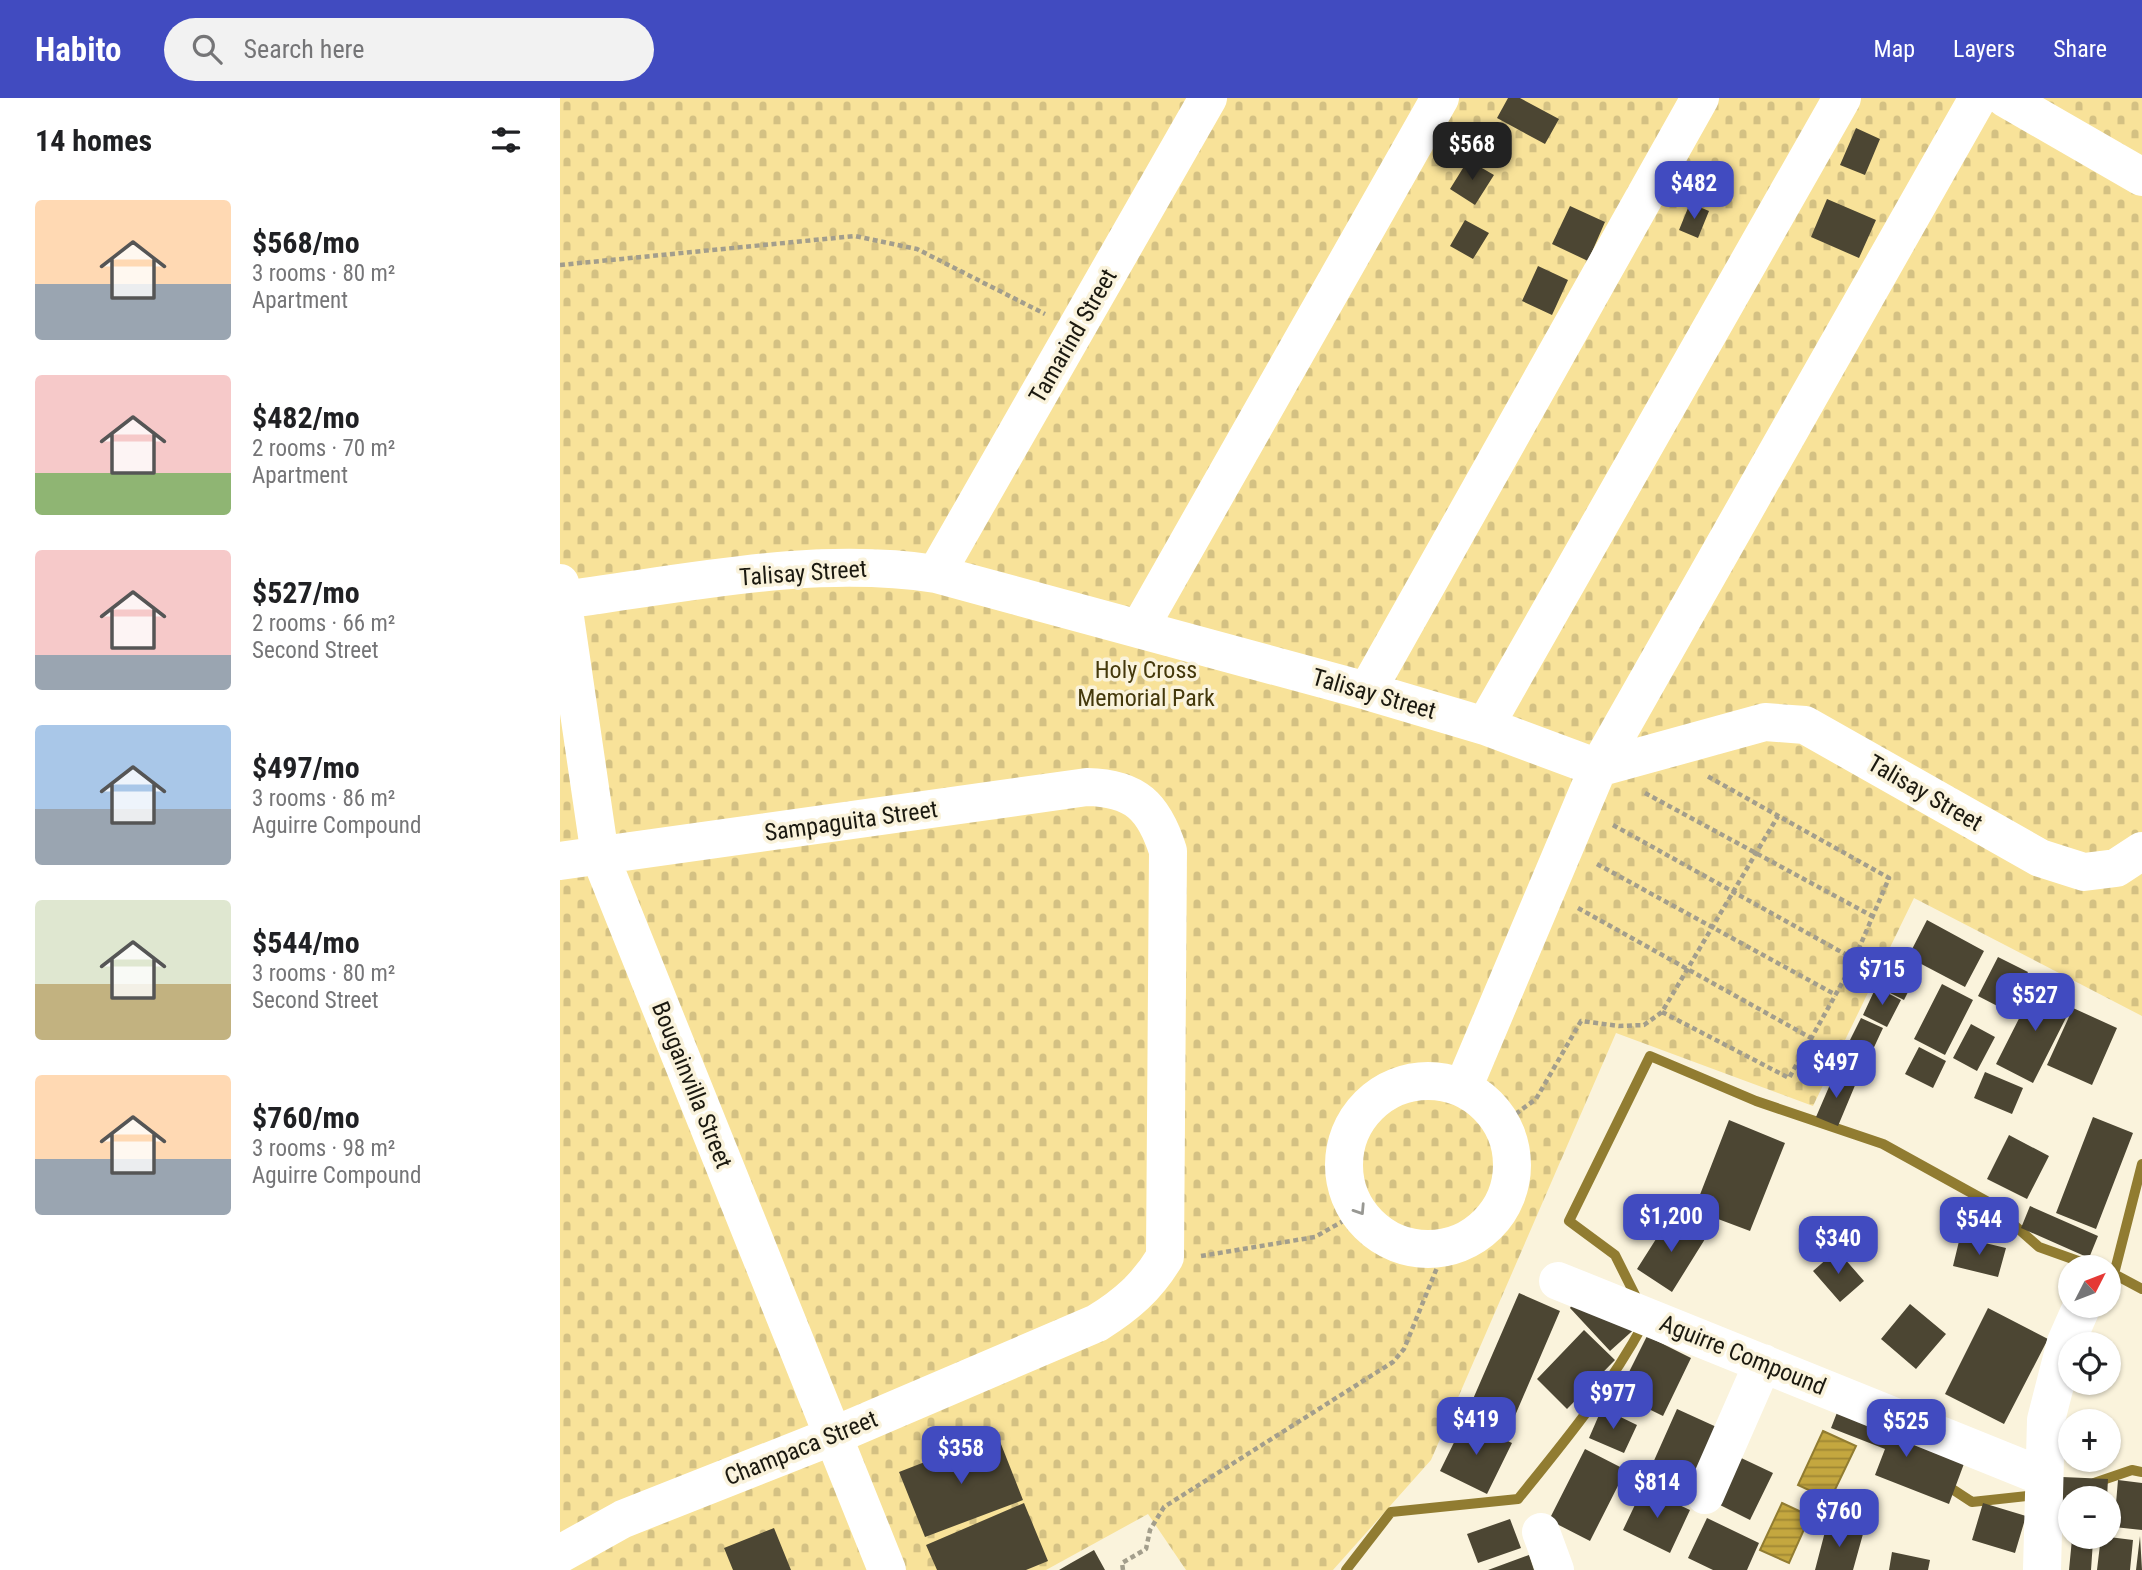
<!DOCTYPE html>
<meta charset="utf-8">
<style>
:root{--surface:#fff;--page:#f2f2f2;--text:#202124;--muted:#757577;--accent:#414bc0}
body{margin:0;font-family:"Roboto Condensed",sans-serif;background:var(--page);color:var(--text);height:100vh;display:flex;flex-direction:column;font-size:26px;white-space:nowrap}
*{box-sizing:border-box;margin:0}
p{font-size:23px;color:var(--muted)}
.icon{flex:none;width:38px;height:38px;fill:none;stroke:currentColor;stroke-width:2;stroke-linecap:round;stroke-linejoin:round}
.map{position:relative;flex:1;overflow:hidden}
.side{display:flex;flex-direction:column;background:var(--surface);width:560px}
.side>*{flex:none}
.needle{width:46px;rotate:48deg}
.tools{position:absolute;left:1498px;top:1157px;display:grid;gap:14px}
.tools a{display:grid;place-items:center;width:63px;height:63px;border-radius:50%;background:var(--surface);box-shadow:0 2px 5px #0004;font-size:35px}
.price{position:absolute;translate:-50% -60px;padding:0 16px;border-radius:14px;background:var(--accent);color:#fff;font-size:23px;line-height:46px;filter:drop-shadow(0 2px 4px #0008)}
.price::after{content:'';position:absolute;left:50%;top:42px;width:21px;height:16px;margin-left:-10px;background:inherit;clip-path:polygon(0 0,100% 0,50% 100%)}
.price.on{background:#222;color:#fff}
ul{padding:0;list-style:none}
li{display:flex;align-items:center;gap:21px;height:175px;padding:0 35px}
li span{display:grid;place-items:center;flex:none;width:196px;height:140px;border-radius:7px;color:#555}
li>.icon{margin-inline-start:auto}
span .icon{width:84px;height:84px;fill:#fffc;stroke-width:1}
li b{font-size:30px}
h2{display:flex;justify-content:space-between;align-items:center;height:84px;padding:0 35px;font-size:30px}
header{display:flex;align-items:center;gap:42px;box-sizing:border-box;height:98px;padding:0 35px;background:var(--accent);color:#fff}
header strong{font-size:33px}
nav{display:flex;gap:38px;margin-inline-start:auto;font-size:24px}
.search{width:490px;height:63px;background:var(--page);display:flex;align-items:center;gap:18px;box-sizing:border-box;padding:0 24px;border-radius:38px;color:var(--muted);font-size:26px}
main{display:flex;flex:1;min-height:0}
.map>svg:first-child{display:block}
</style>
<header>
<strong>Habito</strong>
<div class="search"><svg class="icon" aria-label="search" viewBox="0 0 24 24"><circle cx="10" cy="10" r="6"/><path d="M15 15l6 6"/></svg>Search here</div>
<nav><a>Map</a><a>Layers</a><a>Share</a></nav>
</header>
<main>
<section class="side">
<h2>14 homes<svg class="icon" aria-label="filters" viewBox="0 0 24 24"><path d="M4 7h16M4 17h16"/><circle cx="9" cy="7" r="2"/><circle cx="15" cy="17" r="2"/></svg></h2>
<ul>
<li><span style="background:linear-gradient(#ffd9b3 60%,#9aa5b1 0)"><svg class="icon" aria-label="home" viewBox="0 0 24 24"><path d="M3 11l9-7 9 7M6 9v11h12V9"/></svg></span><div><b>$568/mo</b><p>3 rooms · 80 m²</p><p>Apartment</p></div></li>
<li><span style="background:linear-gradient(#f6c9c9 70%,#8fb573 0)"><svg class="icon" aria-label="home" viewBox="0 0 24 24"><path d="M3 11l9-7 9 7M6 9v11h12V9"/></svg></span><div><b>$482/mo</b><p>2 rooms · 70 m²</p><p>Apartment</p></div></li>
<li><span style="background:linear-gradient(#f6c9c9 75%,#9aa5b1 0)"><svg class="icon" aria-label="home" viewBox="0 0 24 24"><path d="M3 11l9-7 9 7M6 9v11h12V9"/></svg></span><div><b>$527/mo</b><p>2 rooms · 66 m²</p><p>Second Street</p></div></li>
<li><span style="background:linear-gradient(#a9c7e8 60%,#9aa5b1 0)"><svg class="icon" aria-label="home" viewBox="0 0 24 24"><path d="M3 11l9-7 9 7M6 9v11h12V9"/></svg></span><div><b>$497/mo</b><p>3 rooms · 86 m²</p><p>Aguirre Compound</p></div></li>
<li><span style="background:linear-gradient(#dfe7d0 60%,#c2b280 0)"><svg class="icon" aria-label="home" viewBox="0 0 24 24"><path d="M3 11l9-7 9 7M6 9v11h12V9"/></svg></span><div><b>$544/mo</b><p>3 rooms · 80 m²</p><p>Second Street</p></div></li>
<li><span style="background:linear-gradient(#ffd9b3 60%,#9aa5b1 0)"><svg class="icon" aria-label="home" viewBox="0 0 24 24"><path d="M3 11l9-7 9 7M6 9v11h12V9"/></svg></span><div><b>$760/mo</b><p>3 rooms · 98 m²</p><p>Aguirre Compound</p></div></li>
</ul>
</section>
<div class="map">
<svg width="1582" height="1472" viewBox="0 0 1582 1472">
<defs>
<pattern id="cemetery-stones" width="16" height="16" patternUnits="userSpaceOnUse" patternTransform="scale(1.75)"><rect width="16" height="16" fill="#f8e299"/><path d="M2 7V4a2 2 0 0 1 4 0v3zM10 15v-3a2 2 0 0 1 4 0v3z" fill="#d4c183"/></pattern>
<pattern id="water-rules" width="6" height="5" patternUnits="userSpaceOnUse" patternTransform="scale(1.75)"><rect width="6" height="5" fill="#c4a73f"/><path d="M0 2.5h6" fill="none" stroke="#9e8733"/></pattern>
</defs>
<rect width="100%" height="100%" fill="#faf3dc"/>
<!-- cemetery -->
<path fill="url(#cemetery-stones)" d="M0,0H1582V918L1354,800L1253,1008L1056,935L871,1362L773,1472H626L588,1416L486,1472H0Z"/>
<!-- water -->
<path fill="url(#water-rules)" stroke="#917c31" stroke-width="2" d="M1263,1333L1296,1348L1270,1402L1238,1387Z
M1222,1405L1250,1418L1229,1465L1200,1452Z"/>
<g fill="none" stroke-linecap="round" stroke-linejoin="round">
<!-- stream -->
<path stroke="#917c31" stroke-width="10" d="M1549,1174L1554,1176L1582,1066
M1554,1176L1582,1191
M1079,1205L1055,1157L1009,1123L1090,958L1196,1003L1323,1046L1428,1104L1479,1149L1535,1169
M1383,1385L1412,1404L1477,1397
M1534,1385L1572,1372L1582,1374
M786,1472L831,1414L958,1401C1004,1344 1049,1290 1084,1225"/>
</g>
<!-- building -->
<path fill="#4c4633" d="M948,0H960L999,21L985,46L937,20Z
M1296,30L1320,41L1305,77L1280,67Z
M908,62L934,77L915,107L890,91Z
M1267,101L1316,122L1299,160L1251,139Z
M1130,105L1149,113L1138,140L1119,132Z
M1010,108L1045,124L1028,163L992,146Z
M905,122L929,135L913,161L890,148Z
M978,168L1008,182L992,217L962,203Z
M1367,822L1424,853L1405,889L1348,859Z
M1438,859L1468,874L1447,913L1418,898Z
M1328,867L1355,880L1344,902L1318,889Z
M1477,885L1514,904L1473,985L1436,966Z
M1382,886L1413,902L1385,957L1354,941Z
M1316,889L1341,902L1327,929L1303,917Z
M1513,910L1557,930L1532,987L1487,967Z
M1301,920L1323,930L1302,975L1279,964Z
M1411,926L1435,939L1417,973L1393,960Z
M1359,949L1386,963L1373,990L1345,976Z
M1425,974L1463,990L1452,1016L1414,1000Z
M1275,975L1296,985L1278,1028L1256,1019Z
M1533,1019L1573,1035L1536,1131L1496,1115Z
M1169,1022L1225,1045L1190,1133L1134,1112Z
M1449,1037L1489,1058L1467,1101L1427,1081Z
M1470,1108L1538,1138L1529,1160L1461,1130Z
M1110,1119L1145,1141L1112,1194L1077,1171Z
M1400,1139L1446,1150L1438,1179L1393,1168Z
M1277,1152L1304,1183L1280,1204L1253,1173Z
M959,1195L1000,1213L954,1320L913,1301Z
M1017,1198L1079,1227L1050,1253L1010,1210Z
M1350,1206L1386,1236L1356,1271L1321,1241Z
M1428,1210L1488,1241L1444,1326L1385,1296Z
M1024,1232L1055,1262L1007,1311L977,1281Z
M1087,1238L1131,1260L1103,1318L1058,1296Z
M1042,1310L1077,1327L1064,1355L1029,1340Z
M1117,1311L1161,1331L1128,1405L1084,1385Z
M1278,1312L1405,1363L1389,1406L1315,1377L1325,1351L1271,1330Z
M905,1322L952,1345L927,1396L880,1373Z
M437,1336L463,1402L365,1439L339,1374Z
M1025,1351L1066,1372L1030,1443L989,1422Z
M1177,1358L1213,1375L1190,1422L1154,1404Z
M1502,1379L1548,1381L1547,1400H1510V1434L1499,1433Z
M1558,1382L1582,1385V1432L1554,1429Z
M1083,1390L1130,1412L1110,1455L1063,1432Z
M464,1405L488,1463L466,1472H377L366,1447Z
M1423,1405L1466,1418L1455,1455L1412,1442Z
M1147,1420L1199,1445L1187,1472H1153L1128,1460Z
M950,1421L961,1450L918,1465L907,1436Z
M1267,1426L1303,1436L1293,1472H1255Z
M214,1430L231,1472H173L164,1450Z
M1541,1438L1573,1442L1570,1472H1537Z
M1580,1438L1582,1472H1576Z
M1512,1441L1533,1443L1531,1472H1509Z
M534,1452L545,1472H499L511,1465Z
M1332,1454L1370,1462L1368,1472H1329Z
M969,1457L974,1472H928Z"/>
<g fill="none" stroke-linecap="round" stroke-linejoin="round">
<!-- path -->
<path stroke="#a39e8c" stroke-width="4.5" stroke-dasharray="5 3.5" stroke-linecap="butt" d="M0,167L295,138L357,151L485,216
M1085,695L1312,818
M1053,727L1294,861
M1037,766L1276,897
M1018,810L1251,940
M1102,914L1229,980L1291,869L1329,780L1147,678
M942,1026L976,1001L1021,923L1059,928L1084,927L1102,914L1218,718
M641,1158L755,1139L799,1114
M563,1472L562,1465L586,1451L590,1432L604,1409L833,1264L844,1251L885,1150"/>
<!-- minor -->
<path stroke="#fff" stroke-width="38" d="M1445,0L1582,79
M376,476L648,0
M0,485L40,758L327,1472
M2,502C125,486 253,457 376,476L807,593L925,628L1038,670L1205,624L1245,627L1480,760L1524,774L1556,770L1582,753
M579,531L880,0
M807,593L1140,0
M925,628L1282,0
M0,763L527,689C576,690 594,709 608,753L605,1159C587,1189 566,1207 537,1225L273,1338L63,1421L0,1456
M784 1067a84 84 0 1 1 168 0a84 84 0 1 1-168 0Z
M903,990L1038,670L1418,0
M998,1183L1484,1379
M1145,1397L1203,1265
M981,1434L995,1472
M1482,1472L1486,1322L1506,1244L1522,1208"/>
</g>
<!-- one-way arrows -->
<defs><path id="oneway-chevron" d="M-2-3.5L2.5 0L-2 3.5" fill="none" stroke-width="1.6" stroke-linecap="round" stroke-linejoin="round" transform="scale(1.75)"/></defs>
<use stroke="#989893" href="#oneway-chevron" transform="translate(800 1112) rotate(57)"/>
<g text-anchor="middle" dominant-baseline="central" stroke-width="7" stroke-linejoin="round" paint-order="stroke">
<!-- street labels -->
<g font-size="24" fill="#1b1910" stroke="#faf3dc">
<text transform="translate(513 238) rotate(-60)">Tamarind Street</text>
<text transform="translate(243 475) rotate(-4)">Talisay Street</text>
<text transform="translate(814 596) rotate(16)">Talisay Street</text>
<text transform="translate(1365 695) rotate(30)">Talisay Street</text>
<text transform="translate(291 723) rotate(-8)">Sampaguita Street</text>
<text transform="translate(132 987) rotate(68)">Bougainvilla Street</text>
<text transform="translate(1183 1257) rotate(22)">Aguirre Compound</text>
<text transform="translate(241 1350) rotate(-22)">Champaca Street</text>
</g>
<!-- park labels -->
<g font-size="24" fill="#44380b" stroke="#faf3dc">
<text x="586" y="572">Holy Cross<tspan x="586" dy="28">Memorial Park</tspan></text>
</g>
</g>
</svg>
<div class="tools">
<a><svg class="needle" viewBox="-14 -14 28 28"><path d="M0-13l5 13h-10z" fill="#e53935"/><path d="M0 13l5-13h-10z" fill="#757577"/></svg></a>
<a><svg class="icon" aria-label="locate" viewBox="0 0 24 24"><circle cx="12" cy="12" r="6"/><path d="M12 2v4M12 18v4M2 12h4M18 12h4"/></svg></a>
<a>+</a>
<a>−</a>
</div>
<b class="price on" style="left:912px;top:84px">$568</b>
<b class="price" style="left:1134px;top:123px">$482</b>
<b class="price" style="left:1322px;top:909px">$715</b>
<b class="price" style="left:1475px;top:935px">$527</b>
<b class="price" style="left:1276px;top:1002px">$497</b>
<b class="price" style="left:1111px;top:1156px">$1,200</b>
<b class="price" style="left:1419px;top:1159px">$544</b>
<b class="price" style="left:1278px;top:1178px">$340</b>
<b class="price" style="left:1053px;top:1333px">$977</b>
<b class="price" style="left:916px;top:1359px">$419</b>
<b class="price" style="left:1346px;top:1361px">$525</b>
<b class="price" style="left:401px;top:1388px">$358</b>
<b class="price" style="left:1097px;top:1422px">$814</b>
<b class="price" style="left:1279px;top:1451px">$760</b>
</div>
</main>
